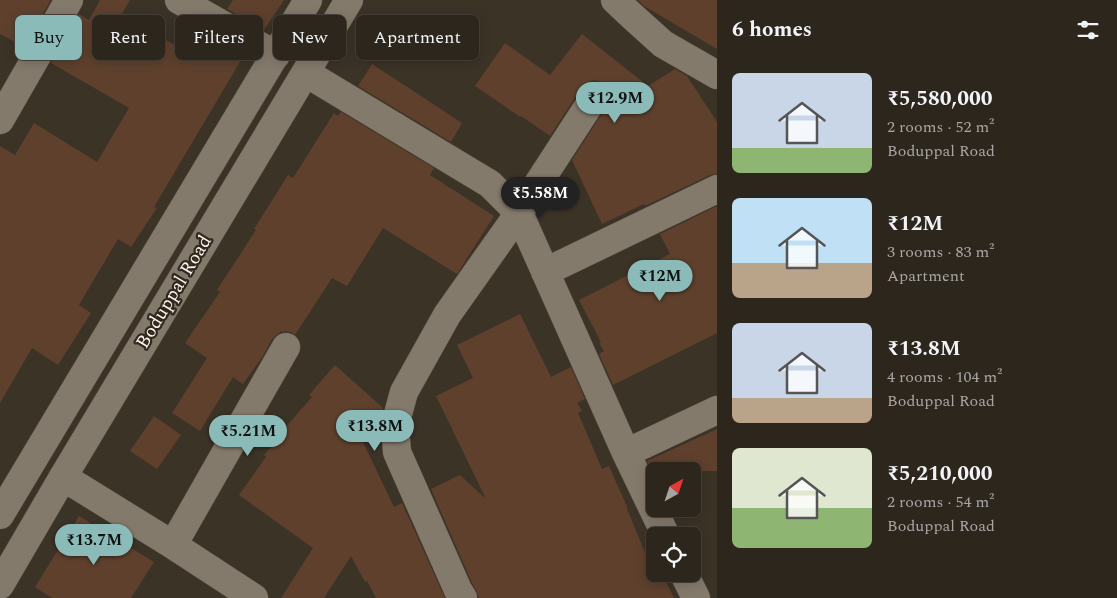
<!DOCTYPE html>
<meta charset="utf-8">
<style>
:root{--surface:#2d261d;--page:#39322a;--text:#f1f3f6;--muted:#a7a5a4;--line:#48433b;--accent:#8bbbb9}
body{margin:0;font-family:Spectral,serif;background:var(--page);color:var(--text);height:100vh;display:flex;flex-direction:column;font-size:19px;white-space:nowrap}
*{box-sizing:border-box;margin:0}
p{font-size:16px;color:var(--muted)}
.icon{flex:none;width:28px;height:28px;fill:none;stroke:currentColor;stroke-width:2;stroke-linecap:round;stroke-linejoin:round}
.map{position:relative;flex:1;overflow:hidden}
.details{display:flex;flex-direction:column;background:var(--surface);width:400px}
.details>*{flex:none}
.banner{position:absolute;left:15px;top:15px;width:475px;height:45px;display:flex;gap:10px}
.needle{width:32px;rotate:40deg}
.tools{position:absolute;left:646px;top:462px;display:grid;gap:10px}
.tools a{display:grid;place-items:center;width:55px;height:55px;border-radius:8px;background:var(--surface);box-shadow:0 2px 12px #0003,0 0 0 1px var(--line);font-size:25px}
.price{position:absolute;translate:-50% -42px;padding:0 11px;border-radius:18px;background:var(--accent);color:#111;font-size:16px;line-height:32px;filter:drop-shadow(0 1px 2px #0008)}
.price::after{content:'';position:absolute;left:50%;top:30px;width:15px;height:11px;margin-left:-8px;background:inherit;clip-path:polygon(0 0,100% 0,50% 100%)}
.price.active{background:#222;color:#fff}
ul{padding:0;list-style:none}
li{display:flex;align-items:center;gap:15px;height:125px;padding:0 15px}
li span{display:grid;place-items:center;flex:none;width:140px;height:100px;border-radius:8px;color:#555}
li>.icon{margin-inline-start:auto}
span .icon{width:60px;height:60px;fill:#fffc;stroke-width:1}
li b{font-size:21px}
h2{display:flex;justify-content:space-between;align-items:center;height:60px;padding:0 15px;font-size:21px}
.tag{padding:0 18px;border-radius:8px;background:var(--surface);box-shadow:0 2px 12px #0003,0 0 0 1px var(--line);font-size:18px;line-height:45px}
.tag.active{background:var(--accent);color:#111}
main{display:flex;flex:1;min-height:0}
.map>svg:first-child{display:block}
</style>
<main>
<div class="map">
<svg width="717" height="598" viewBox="0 0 717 598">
<rect width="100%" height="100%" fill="#3c3327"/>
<!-- building -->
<path fill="#5e402d" d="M0,0H51L24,47L0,34Z
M100,0H130L122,14L198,59L211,36L244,55L154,207L157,208L131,247L118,239L79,305L91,313L58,365L32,348L0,403V146L15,155L34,123L97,162L129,108L51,63L79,14L89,20Z
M233,0H284L264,30L227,9Z
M638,0H717V49L644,6Z
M582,34L648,86L675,69L687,76L717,122V174L710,175L645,206L644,204L602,224L572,160L608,104L611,97L609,89L604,83L595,80L588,82L582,87L550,136L521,116L520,117L475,86L505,43L550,75Z
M372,64L462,123L451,142L358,86Z
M341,112L434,168L430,175L494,216L457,274L383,228L347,286L332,278L295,335L293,333L286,331L283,332L281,331L272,339L263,356L243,384L233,377L200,431L172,413L207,358L185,343L220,292L217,290L256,230L254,229L288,175L293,178L334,113L338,116Z
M717,206V333L613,385L599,354L604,351L599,343L601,342L579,300L670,254L660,234Z
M520,314L551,377L571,367L585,399L577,403L582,411L578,413L602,469L609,466L628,509H627L652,569L655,567V574H662L674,598H479L476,590L472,583L431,489L460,475L486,499L436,396L473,378L457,345Z
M335,365L383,408L382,415L361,438L394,507L402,503L445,598H376L367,581L365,582L351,556L324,598H281L313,548L239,495L266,457L264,455L287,429L285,428L312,397L309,395Z
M154,416L181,435L157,469L130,451Z
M717,429V471H652L647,461Z
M79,516L154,562L131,598H52L35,587Z"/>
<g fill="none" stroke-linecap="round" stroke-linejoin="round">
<defs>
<path id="minor" d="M179,0L276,55
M615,0L632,16L663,44L717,75
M306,73L490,184L519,213L626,453L666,536
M0,120L69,0
M545,272L717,189
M626,453L717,410
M63,477L173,545L254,598
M173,545L286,347
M684,574L696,598
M463,598L458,590L397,452L395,425L404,392L447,315L519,213L595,96"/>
<path id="tertiary" d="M0,515L308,0
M0,585L63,477L349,0"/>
</defs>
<!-- minor casing -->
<use href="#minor" stroke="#574f45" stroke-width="29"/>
<!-- tertiary casing -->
<use href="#tertiary" stroke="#574f45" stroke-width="29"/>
<!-- minor -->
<use href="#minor" stroke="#847a6c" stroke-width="28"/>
<!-- tertiary -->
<use href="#tertiary" stroke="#847a6c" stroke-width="28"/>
</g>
<g text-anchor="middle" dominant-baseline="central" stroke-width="4.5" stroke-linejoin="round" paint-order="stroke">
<!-- street labels -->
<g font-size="19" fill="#faf4ed" stroke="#32291e">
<text transform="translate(174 292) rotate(-59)">Boduppal Road</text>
</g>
</g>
</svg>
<div class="tools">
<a><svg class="needle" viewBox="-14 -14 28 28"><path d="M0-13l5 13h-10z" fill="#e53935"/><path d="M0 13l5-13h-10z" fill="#a7a5a4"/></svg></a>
<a><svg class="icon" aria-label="locate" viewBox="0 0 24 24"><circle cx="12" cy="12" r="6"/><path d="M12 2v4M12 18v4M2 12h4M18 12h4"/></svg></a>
</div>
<b class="price" style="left:615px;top:124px">₹12.9M</b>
<b class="price active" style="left:540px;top:219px">₹5.58M</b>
<b class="price" style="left:660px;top:302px">₹12M</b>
<b class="price" style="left:375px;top:452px">₹13.8M</b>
<b class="price" style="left:248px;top:457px">₹5.21M</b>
<b class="price" style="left:94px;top:566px">₹13.7M</b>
<div class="banner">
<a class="tag active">Buy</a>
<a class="tag">Rent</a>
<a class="tag">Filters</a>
<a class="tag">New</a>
<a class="tag">Apartment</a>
</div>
</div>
<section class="details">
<h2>6 homes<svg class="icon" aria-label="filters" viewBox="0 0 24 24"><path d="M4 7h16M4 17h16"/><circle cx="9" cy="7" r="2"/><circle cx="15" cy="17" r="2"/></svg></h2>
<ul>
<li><span style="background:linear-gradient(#c9d6e8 75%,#8fb573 0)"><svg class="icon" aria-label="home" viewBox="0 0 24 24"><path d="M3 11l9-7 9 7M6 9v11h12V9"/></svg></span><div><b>₹5,580,000</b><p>2 rooms · 52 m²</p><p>Boduppal Road</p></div></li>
<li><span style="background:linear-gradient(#bfe0f5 65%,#b9a48a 0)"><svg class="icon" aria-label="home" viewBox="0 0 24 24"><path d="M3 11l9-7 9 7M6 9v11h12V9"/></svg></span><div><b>₹12M</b><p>3 rooms · 83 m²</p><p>Apartment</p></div></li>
<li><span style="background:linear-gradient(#c9d6e8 75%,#b9a48a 0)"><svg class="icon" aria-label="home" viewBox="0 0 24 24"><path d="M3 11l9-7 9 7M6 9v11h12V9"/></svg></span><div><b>₹13.8M</b><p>4 rooms · 104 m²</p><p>Boduppal Road</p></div></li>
<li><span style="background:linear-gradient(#dfe7d0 60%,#8fb573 0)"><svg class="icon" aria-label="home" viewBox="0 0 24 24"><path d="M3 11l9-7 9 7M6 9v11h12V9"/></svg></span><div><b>₹5,210,000</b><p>2 rooms · 54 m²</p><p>Boduppal Road</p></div></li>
</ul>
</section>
</main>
